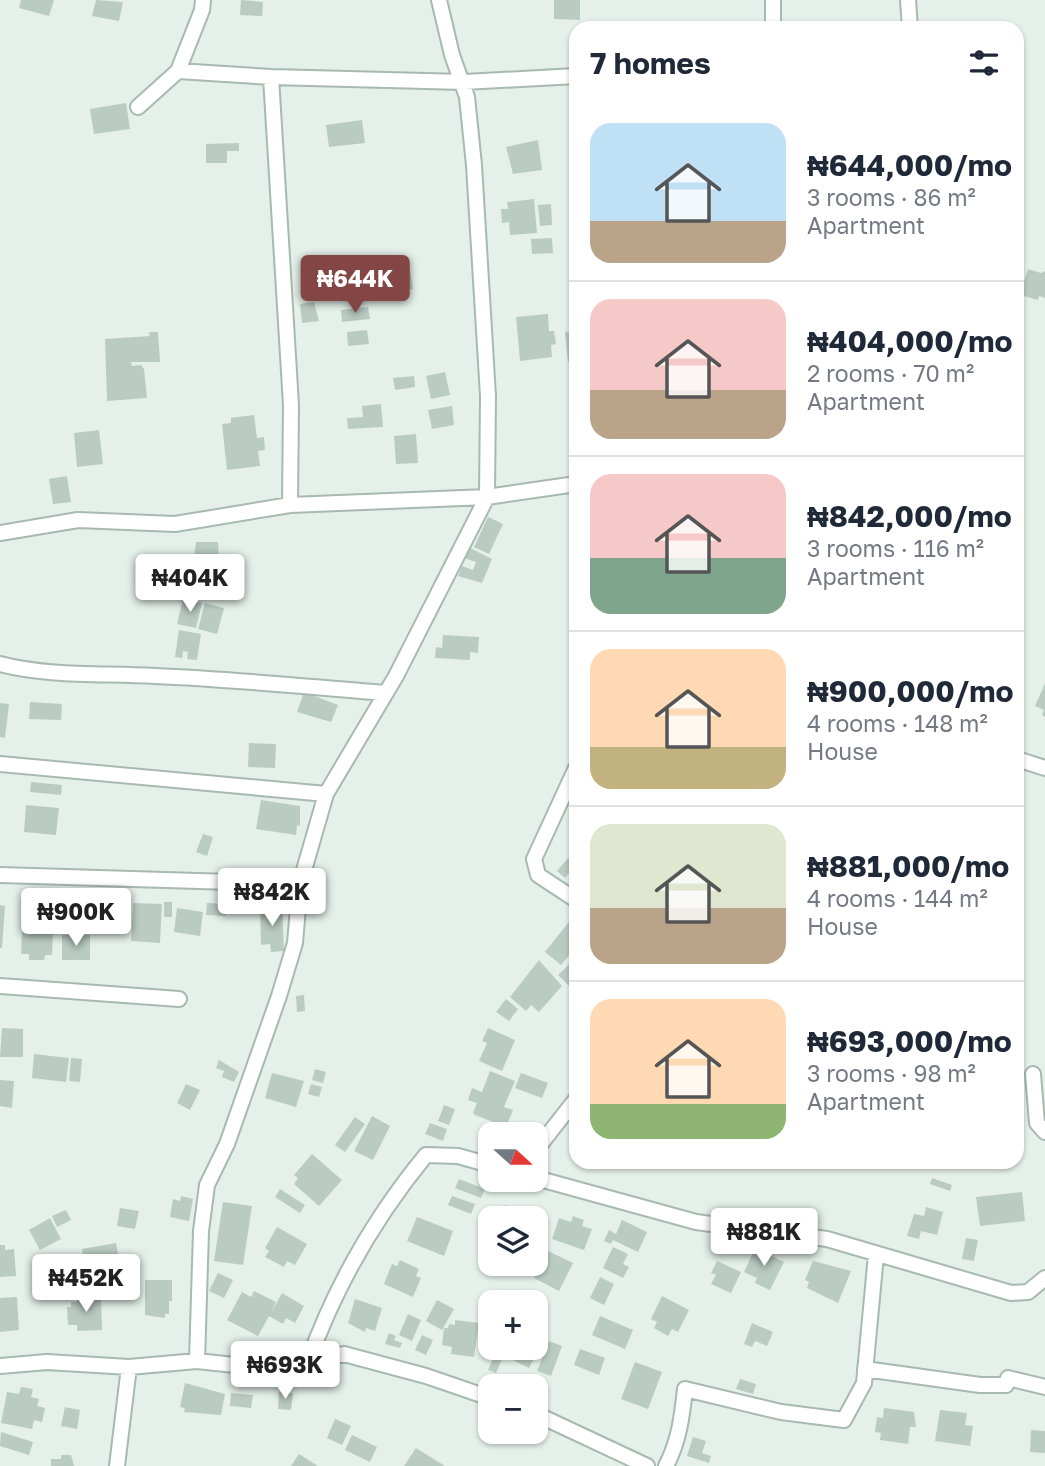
<!DOCTYPE html>
<meta charset="utf-8">
<style>
:root{--surface:#fff;--page:#f2f2f3;--text:#1f2937;--muted:#747a83;--line:#e0e1e3;--accent:#844644}
body{margin:0;font-family:"Golos Text",sans-serif;background:var(--page);color:var(--text);height:100vh;display:flex;flex-direction:column;font-size:26px;white-space:nowrap}
*{box-sizing:border-box;margin:0}
p{font-size:23px;color:var(--muted)}
.icon{flex:none;width:38px;height:38px;fill:none;stroke:currentColor;stroke-width:2;stroke-linecap:round;stroke-linejoin:round}
.map{position:relative;flex:1;overflow:hidden}
.details{position:absolute;left:569px;top:21px;width:455px;height:1148px;display:flex;flex-direction:column;background:var(--surface);border-radius:21px;box-shadow:0 2px 5px #0004}
.details>*{flex:none}
.needle{width:46px;rotate:111deg}
.buttons{position:absolute;left:478px;top:1122px;display:grid;gap:14px}
.buttons a{display:grid;place-items:center;width:70px;height:70px;border-radius:14px;background:var(--surface);box-shadow:0 2px 5px #0004;font-size:35px}
.price{position:absolute;translate:-50% -60px;padding:0 16px;border-radius:7px;background:#fff;color:#222;font-size:23px;line-height:46px;filter:drop-shadow(0 2px 4px #0008)}
.price::after{content:'';position:absolute;left:50%;top:42px;width:21px;height:16px;margin-left:-10px;background:inherit;clip-path:polygon(0 0,100% 0,50% 100%)}
.price.selected{background:var(--accent);color:#fff}
ul{padding:0;list-style:none}
li{display:flex;align-items:center;gap:21px;height:175px;padding:0 21px}
li+li{border-top:2px solid var(--line)}
li span{display:grid;place-items:center;flex:none;width:196px;height:140px;border-radius:21px;color:#555}
li>.icon{margin-inline-start:auto}
span .icon{width:84px;height:84px;fill:#fffc;stroke-width:1}
li b{font-size:30px}
h2{display:flex;justify-content:space-between;align-items:center;height:84px;padding:0 21px;font-size:30px}
.map>svg:first-child{display:block}
</style>
<div class="map">
<svg width="1045" height="1466" viewBox="0 0 1045 1466">
<rect width="100%" height="100%" fill="#e5f0ea"/>
<!-- building -->
<path fill="#bacbc2" d="M21,0H54L49,16L19,8Z
M96,0L123,2L119,21L92,16Z
M241,0L263,2L262,16L240,15Z
M554,0H580V20L554,19Z
M126,103L130,129L94,134L90,109Z
M362,120L365,143L329,147L326,125Z
M538,140L542,170L513,174L506,147Z
M239,143V151H227V163H206V144Z
M534,199L537,233L510,235L509,222L502,223L501,209H508L507,202Z
M551,204L552,225L540,226L538,205Z
M552,238L553,253L532,254L531,239Z
M409,264L413,289L398,292L397,285L388,287L385,269Z
M361,266L364,300L340,301L339,296L324,297V289L342,287L331,286L330,272Z
M1028,269L1041,273L1045,271V298L1039,296L1038,300L1020,295Z
M314,302L319,321L302,323L300,304Z
M368,307L370,319L342,322L341,310Z
M548,314L549,331H554L556,344L551,345L552,357L520,361L516,317Z
M367,330L369,344L348,346L347,332Z
M576,331V361L568,362L565,332Z
M149,332H158L160,362H131L132,366L141,365L144,369L147,398L107,401L105,339L150,336Z
M445,372L450,395L431,399L426,376Z
M414,376L415,387L395,390L393,378Z
M381,404L383,427L348,429L347,418L363,417L362,406Z
M452,406L454,425L432,429L428,410Z
M254,415L257,438L264,437L265,450L258,451L260,466L227,470L222,424L231,423V418Z
M99,430L103,464L77,467L74,433Z
M416,434L418,463L396,464L394,436Z
M67,476L71,502L53,504L49,479Z
M488,517L503,524L489,554L474,547Z
M196,542H218L219,564H210L211,570H196V566H193Z
M468,547L492,559L482,583L458,576L462,566L473,570L476,562L464,558Z
M183,599L202,603L196,628L177,624Z
M205,603L224,608L217,634L198,629Z
M179,630L201,634L197,660L187,659L188,652L183,651L182,658L175,657Z
M443,635L479,637L478,653L470,652V660L435,658L436,647L442,648Z
M1045,683V717L1042,715L1044,710L1035,706Z
M304,692L338,705L331,722L297,712Z
M30,702L62,704L61,720L29,719Z
M0,703L9,704L5,738L0,737Z
M249,743L276,744L275,768L248,767Z
M31,782L62,785L61,795L30,792Z
M261,800L300,806V826L297,825L296,835L256,829Z
M26,805L59,808L56,835L24,832Z
M203,834L213,837L207,856L196,852Z
M568,858L576,865L565,878L557,871Z
M67,894L83,895V907L67,906Z
M86,898L112,899L111,923L100,922V928L91,927V922H85Z
M164,902H172V917H164Z
M133,903L162,904L160,943L131,941Z
M207,903L226,904V916L206,915Z
M0,905L5,906L2,948H0Z
M282,905L284,951L271,952L270,944L261,945L260,907Z
M177,908L203,912L200,936L174,932Z
M572,918L576,921V947L561,965L545,952Z
M22,932L53,933L52,955H45L44,960H29V954H21Z
M62,935H90V960H62Z
M576,958V993L558,975Z
M539,960L562,986L539,1012L531,1005L526,1011L510,997Z
M304,995L305,1011L297,1012L296,996Z
M506,999L518,1009L509,1021L496,1012Z
M2,1028L23,1029V1057H0Z
M488,1028L515,1040L502,1071L479,1061L487,1043L482,1041Z
M34,1054L69,1058L66,1082L32,1078Z
M71,1058L82,1059L80,1082L69,1081Z
M219,1060L239,1072L234,1082L222,1077L224,1071L216,1068Z
M315,1069L326,1072L323,1083L312,1080Z
M490,1071L515,1081L504,1107L513,1110L506,1127L475,1115L473,1113L477,1103L468,1100L472,1088L482,1092Z
M272,1073L304,1081L296,1107L265,1098Z
M521,1073L548,1083L542,1098L515,1088Z
M0,1080L14,1081L12,1108L0,1106Z
M186,1084L200,1090L190,1110L177,1103Z
M311,1084L322,1087L319,1097L308,1094Z
M444,1105L455,1109L449,1125L438,1121Z
M372,1116L390,1126L373,1160L354,1151Z
M355,1117L365,1124L345,1152L335,1145Z
M430,1123L447,1129L443,1141L425,1134Z
M312,1154L342,1180L319,1206L294,1184L298,1178L294,1175Z
M932,1178L952,1185L950,1191L930,1184Z
M459,1179L485,1189L481,1198L455,1188Z
M280,1189L305,1205L300,1213L275,1197Z
M1022,1192L1025,1221L980,1226L976,1197Z
M181,1196L193,1199L189,1221L170,1217L173,1199L180,1201Z
M452,1196L475,1204L471,1214L448,1205Z
M223,1202L252,1206L243,1265L214,1261Z
M505,1205L537,1218H500Z
M926,1207L943,1212L937,1235L921,1231L919,1239L907,1236L914,1214L924,1216Z
M120,1208L139,1211L135,1229L117,1226Z
M66,1210L71,1220L57,1227L52,1216Z
M573,1216L584,1220L582,1226L592,1229L584,1250L552,1239L559,1218L571,1222Z
M417,1217L453,1231L444,1256L407,1241Z
M50,1218L61,1239L40,1250L29,1230Z
M622,1220L647,1232L638,1252L613,1240L611,1244L604,1241L609,1230L616,1234Z
M277,1227L307,1244L295,1265L287,1261L284,1267L265,1257L269,1251L265,1248Z
M966,1238L978,1240L974,1261L962,1259Z
M116,1243L121,1271L116,1272L117,1276L107,1277L106,1273L86,1277L82,1249Z
M0,1245H5V1250L14,1249L16,1276L0,1277Z
M613,1247L628,1254L623,1264L629,1267L623,1278L603,1268Z
M755,1248L784,1262L770,1290L755,1283L757,1278L744,1272Z
M548,1251L573,1263L559,1291L534,1278Z
M400,1260L419,1269L416,1276L421,1278L413,1297L384,1284L392,1264L397,1266Z
M717,1261L741,1272L731,1293L711,1284L716,1275L711,1273Z
M813,1261L851,1271L838,1303L807,1288L809,1282L805,1280Z
M218,1273L233,1280L224,1298L209,1291Z
M600,1277L614,1284L604,1305L590,1298Z
M145,1280H172V1301H169V1314H165V1318L145,1315Z
M254,1291L276,1302L271,1313L282,1293L304,1306L295,1323L286,1318L283,1324L269,1316L258,1336L227,1320L242,1292L251,1297Z
M101,1296L102,1330L77,1331V1325H68L67,1307H71V1302H77V1297Z
M662,1296L689,1310L678,1332L672,1329L668,1336L654,1328L657,1322L651,1319Z
M17,1297L19,1330L0,1332V1298Z
M355,1299L382,1308L375,1331L366,1328L365,1332L348,1323Z
M437,1300L454,1309L442,1330L426,1321Z
M408,1314L421,1320L412,1341L399,1335Z
M600,1316L633,1330L625,1349L592,1335Z
M455,1320L479,1323L474,1357L451,1354L452,1347L442,1345L444,1328H448L449,1324L455,1325Z
M752,1323L773,1332L767,1346L755,1341L752,1347L744,1344Z
M389,1333L396,1336L394,1340L402,1343L400,1348L385,1344Z
M422,1335L433,1340L426,1355L415,1350Z
M536,1335L544,1339L529,1368L507,1357L509,1352L500,1348H536Z
M549,1341L562,1346L551,1376L537,1371Z
M580,1349L605,1358L599,1375L574,1365Z
M495,1354L503,1357L496,1373L488,1370Z
M635,1362L662,1372L648,1409L621,1399Z
M740,1379L756,1384L753,1394L736,1389Z
M185,1383L225,1394L221,1415L184,1412L185,1408L180,1407Z
M21,1387L33,1389L31,1397L39,1399L37,1406L45,1408L42,1422L34,1420L32,1429L1,1423L7,1392L19,1394Z
M279,1392L293,1393L291,1410L278,1409Z
M231,1393L253,1395L251,1408L230,1406Z
M65,1407L80,1410L77,1429L61,1426Z
M884,1408L914,1412L916,1427H910L908,1444L880,1440L881,1433L875,1432L877,1417L883,1418Z
M940,1410L967,1413L965,1425L973,1426L970,1446L935,1441Z
M335,1419L351,1426L342,1445L327,1438Z
M1031,1430L1045,1431V1453L1030,1452Z
M1,1432L33,1442L29,1455L0,1446Z
M352,1435L377,1447L370,1462L345,1450Z
M693,1437L706,1441L702,1453L711,1456L709,1463L687,1456Z
M416,1448L445,1466H404Z
M299,1454L318,1466H291Z
M61,1455H71L74,1466H51V1459H61Z"/>
<g fill="none" stroke-linecap="round" stroke-linejoin="round">
<defs>
<path id="minor" d="M773,0V28
M908,0L910,28
M178,71L271,77L464,82L576,76
M271,77L291,405L290,505
M138,107L178,71L202,10L203,0
M0,533L78,520L175,524L290,505L487,497L576,484
M0,664C50,677 104,673 155,676C232,679 309,687 386,693
M1017,759L1045,768
M0,764L326,794
M576,768L534,859L538,875L576,900
M0,875L300,884
M0,986L179,999
M1033,1074L1037,1123L1045,1132
M536,1150L576,1099
M536,1178L696,1222L827,1239L1011,1293L1028,1292L1045,1278
M197,1361L201,1231L207,1185L227,1144L279,996L295,943L300,884L326,794L396,676L487,497L488,396L474,165L467,97L452,55L439,0
M308,1362C335,1287 375,1217 426,1155L458,1156L490,1165
M0,1366L47,1362L129,1367L197,1361L244,1366L308,1362L344,1354L426,1376L490,1398
M865,1369L980,1385H1006L1008,1378L1045,1387
M536,1414L647,1466
M117,1466L129,1367
M666,1466C679,1441 682,1417 685,1389L781,1412L844,1420L864,1383L876,1255"/>
</defs>
<!-- minor casing -->
<use href="#minor" stroke="#a7b9b1" stroke-width="18"/>
<!-- minor -->
<use href="#minor" stroke="#fff" stroke-width="14"/>
</g>
</svg>
<div class="buttons">
<a><svg class="needle" viewBox="-14 -14 28 28"><path d="M0-13l5 13h-10z" fill="#e53935"/><path d="M0 13l5-13h-10z" fill="#747a83"/></svg></a>
<a><svg class="icon" aria-label="layers" viewBox="0 0 24 24"><path d="M12 4l9 5-9 5-9-5zM3 14l9 5 9-5"/></svg></a>
<a>+</a>
<a>−</a>
</div>
<b class="price selected" style="left:355px;top:315px">₦644K</b>
<b class="price" style="left:190px;top:614px">₦404K</b>
<b class="price" style="left:272px;top:928px">₦842K</b>
<b class="price" style="left:76px;top:948px">₦900K</b>
<b class="price" style="left:764px;top:1268px">₦881K</b>
<b class="price" style="left:86px;top:1314px">₦452K</b>
<b class="price" style="left:285px;top:1401px">₦693K</b>
<section class="details">
<h2>7 homes<svg class="icon" aria-label="filters" viewBox="0 0 24 24"><path d="M4 7h16M4 17h16"/><circle cx="9" cy="7" r="2"/><circle cx="15" cy="17" r="2"/></svg></h2>
<ul>
<li><span style="background:linear-gradient(#bfe0f5 70%,#b9a48a 0)"><svg class="icon" aria-label="home" viewBox="0 0 24 24"><path d="M3 11l9-7 9 7M6 9v11h12V9"/></svg></span><div><b>₦644,000/mo</b><p>3 rooms · 86 m²</p><p>Apartment</p></div></li>
<li><span style="background:linear-gradient(#f6c9c9 65%,#b9a48a 0)"><svg class="icon" aria-label="home" viewBox="0 0 24 24"><path d="M3 11l9-7 9 7M6 9v11h12V9"/></svg></span><div><b>₦404,000/mo</b><p>2 rooms · 70 m²</p><p>Apartment</p></div></li>
<li><span style="background:linear-gradient(#f6c9c9 60%,#7fa58c 0)"><svg class="icon" aria-label="home" viewBox="0 0 24 24"><path d="M3 11l9-7 9 7M6 9v11h12V9"/></svg></span><div><b>₦842,000/mo</b><p>3 rooms · 116 m²</p><p>Apartment</p></div></li>
<li><span style="background:linear-gradient(#ffd9b3 70%,#c2b280 0)"><svg class="icon" aria-label="home" viewBox="0 0 24 24"><path d="M3 11l9-7 9 7M6 9v11h12V9"/></svg></span><div><b>₦900,000/mo</b><p>4 rooms · 148 m²</p><p>House</p></div></li>
<li><span style="background:linear-gradient(#dfe7d0 60%,#b9a48a 0)"><svg class="icon" aria-label="home" viewBox="0 0 24 24"><path d="M3 11l9-7 9 7M6 9v11h12V9"/></svg></span><div><b>₦881,000/mo</b><p>4 rooms · 144 m²</p><p>House</p></div></li>
<li><span style="background:linear-gradient(#ffd9b3 75%,#8fb573 0)"><svg class="icon" aria-label="home" viewBox="0 0 24 24"><path d="M3 11l9-7 9 7M6 9v11h12V9"/></svg></span><div><b>₦693,000/mo</b><p>3 rooms · 98 m²</p><p>Apartment</p></div></li>
</ul>
</section>
</div>
